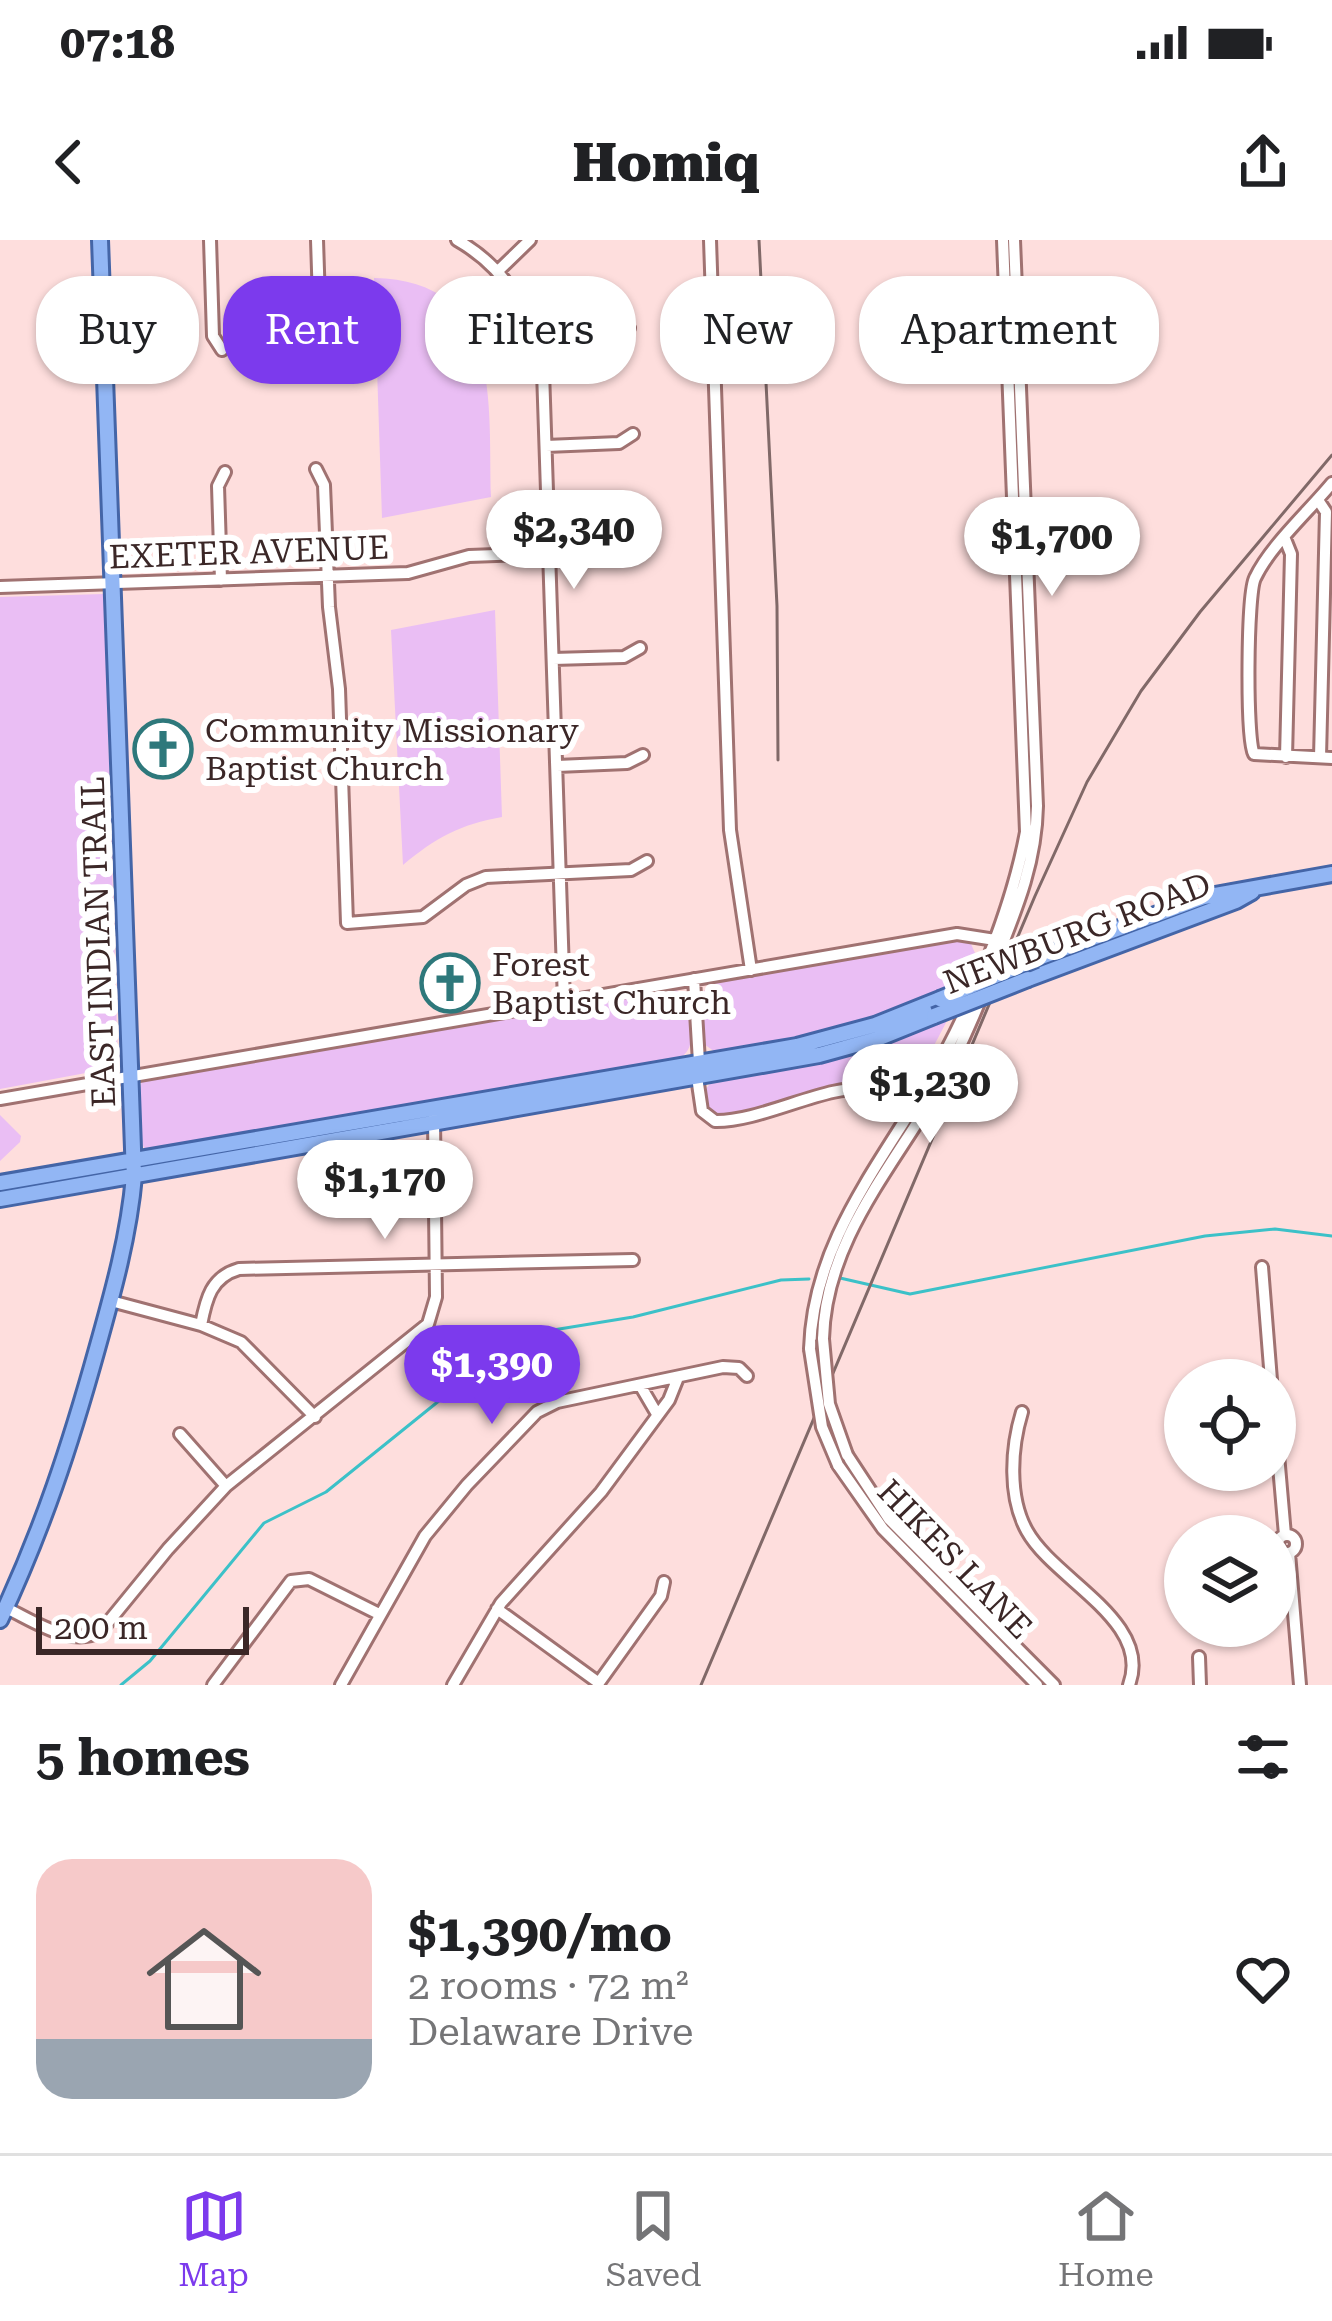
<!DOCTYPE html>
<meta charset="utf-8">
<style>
:root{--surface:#fff;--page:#f2f2f2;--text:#202124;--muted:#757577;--line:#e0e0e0;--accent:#7c3aed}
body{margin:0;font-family:"Roboto Serif",serif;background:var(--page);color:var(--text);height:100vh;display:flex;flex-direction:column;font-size:45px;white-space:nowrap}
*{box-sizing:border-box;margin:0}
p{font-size:39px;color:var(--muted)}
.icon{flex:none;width:66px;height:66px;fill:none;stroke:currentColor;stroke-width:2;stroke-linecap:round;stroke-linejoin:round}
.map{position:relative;height:1445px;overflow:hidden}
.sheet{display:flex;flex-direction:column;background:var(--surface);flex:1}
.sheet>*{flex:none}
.hud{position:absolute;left:36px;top:36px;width:1260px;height:108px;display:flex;gap:24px}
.tools{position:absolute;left:1164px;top:1119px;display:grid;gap:24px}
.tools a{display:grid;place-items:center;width:132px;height:132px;border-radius:50%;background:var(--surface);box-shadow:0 3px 9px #0004;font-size:60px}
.scale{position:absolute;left:36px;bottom:30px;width:213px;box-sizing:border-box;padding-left:12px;border:6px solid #3b2727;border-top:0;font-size:33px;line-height:42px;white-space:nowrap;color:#3b2727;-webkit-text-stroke:9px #fff;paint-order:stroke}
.price{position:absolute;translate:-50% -102px;padding:0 27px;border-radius:42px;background:#fff;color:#222;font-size:39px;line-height:78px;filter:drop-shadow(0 3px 6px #0008)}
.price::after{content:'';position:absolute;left:50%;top:72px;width:36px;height:27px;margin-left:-18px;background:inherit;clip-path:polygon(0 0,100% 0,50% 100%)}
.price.active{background:var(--accent);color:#fff}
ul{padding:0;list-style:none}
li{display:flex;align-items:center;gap:36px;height:300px;padding:0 36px}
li+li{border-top:3px solid var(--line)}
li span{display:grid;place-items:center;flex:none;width:336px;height:240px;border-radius:36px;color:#555}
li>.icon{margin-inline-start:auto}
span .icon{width:144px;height:144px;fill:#fffc;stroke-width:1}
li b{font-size:51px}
h2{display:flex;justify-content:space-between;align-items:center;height:144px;padding:0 36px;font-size:51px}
.pill{padding:0 42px;border-radius:48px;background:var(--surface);box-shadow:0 3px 9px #0004;font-size:42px;line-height:108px}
.pill.active{background:var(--accent);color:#fff}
.status{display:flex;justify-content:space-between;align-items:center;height:84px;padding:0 60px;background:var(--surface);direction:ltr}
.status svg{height:33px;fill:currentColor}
header{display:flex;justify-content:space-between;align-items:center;height:156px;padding:0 36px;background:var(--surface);font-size:54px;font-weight:800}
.dock{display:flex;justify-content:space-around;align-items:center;height:168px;border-top:3px solid var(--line);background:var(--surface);font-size:33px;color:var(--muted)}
.dock a{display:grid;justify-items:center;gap:6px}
.dock .active{color:var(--accent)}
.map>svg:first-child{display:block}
</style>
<div class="status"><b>07:18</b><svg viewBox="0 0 49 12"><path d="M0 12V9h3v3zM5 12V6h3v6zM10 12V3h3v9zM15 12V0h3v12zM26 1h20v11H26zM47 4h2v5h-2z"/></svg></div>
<header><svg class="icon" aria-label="back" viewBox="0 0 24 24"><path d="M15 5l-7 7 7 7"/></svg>Homiq<svg class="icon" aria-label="share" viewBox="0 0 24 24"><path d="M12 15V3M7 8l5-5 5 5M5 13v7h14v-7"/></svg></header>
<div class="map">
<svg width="1332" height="1445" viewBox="0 0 1332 1445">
<rect width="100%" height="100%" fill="#fededd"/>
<!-- green -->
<path fill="#eabef4" d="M374,38C504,40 488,163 491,257L382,278Z
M104,354L118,827L0,849V357Z
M495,370L502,577C461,584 435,598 403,625L391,390Z
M959,700L971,704L975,713L964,743L892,773L824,795L718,814L701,802L699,756L712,743Z
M674,749L688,756C691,784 701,813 670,823L147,913C136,897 135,860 142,841Z
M949,777L909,853L894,854L875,846L726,877C712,875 701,865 705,850L713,840L892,800Z
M0,875L21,896L20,902L0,921Z"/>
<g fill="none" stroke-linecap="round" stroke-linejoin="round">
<!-- stream -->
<path stroke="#3cc1c8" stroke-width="3" d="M840,1038L910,1054L1205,996L1275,989L1332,996
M121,1445L150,1421L264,1283L326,1252L507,1106L547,1091L633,1077L781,1040L809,1039"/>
<defs>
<path id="minor" d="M210,0L213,96L222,110
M457,0C508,29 532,74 543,131L564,762
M710,0L730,590L751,730
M498,31L530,0
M538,102L614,96L626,93L629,88
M312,107L320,92L317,0
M546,206L619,203L633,194
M316,229L324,245L329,367L339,449L347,683L423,677L466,645L486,637L631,630L647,621
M1332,243C1309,271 1270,306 1255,338C1247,354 1246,499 1254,514L1332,518
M1318,260L1326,272L1320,517
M1285,299L1291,314L1286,517
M221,340L218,246L225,232
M0,347L408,333L469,316L621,310L638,300
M553,419L624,417L640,408
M557,526L627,523L643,515
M694,739L699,822
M697,837L702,871L715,881C763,882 831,841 871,850C886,854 901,863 914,870
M0,859L957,694L995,700
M1262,1027L1271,1140
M111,1061L201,1085L241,1102L315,1177
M201,1085C206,1059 211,1037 239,1029L633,1020
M823,1099C825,1006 886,935 932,859C956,819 974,777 991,733C1013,677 1036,627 1037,566L1014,0
M810,1109C813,1001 882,923 933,834C972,767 1012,668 1026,592L1003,0
M640,1145L657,1174
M1022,1172C1011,1208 1008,1257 1027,1291C1054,1340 1153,1381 1129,1445
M1275,1180L1285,1295
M180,1194L226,1246
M847,1215L889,1279L1054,1445
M838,1225L883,1289L1037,1445
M1278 1304a9 9 0 1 1 18 0a9 9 0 1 1-18 0Z
M1289,1313L1300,1445
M6,1368C34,1381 71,1408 101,1391L168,1309L226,1246L428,1084L436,1057L434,878
M497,1369L599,1443
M1199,1417L1200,1445
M598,1444L661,1356L664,1342
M213,1445L291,1341L309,1339L379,1374
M341,1445L425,1296L467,1245L537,1172L557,1162L723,1127L739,1128L747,1136
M453,1445L501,1363L601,1252L669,1160L677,1140"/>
<path id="major" d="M1036,719L1204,657L1332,634
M1028,739L1236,661L1252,652
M0,943L797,806L875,785L940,759
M0,959L819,815L877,799L934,776
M0,1380C43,1288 70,1206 97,1109C113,1052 129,995 134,936L100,0"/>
</defs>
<!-- minor casing -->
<use href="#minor" stroke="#a07271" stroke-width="16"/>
<!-- major casing -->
<use href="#major" stroke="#4465a7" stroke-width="20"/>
<!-- minor -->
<use href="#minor" stroke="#fff" stroke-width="10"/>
<!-- major -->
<use href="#major" stroke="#92b6f4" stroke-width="14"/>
<!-- rail -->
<path stroke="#816968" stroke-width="3" d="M759,0L777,366L778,520
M701,1445L1035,656L1087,542L1141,451L1200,372L1332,215"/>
<defs>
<path id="minor-bridge" d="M823,1099L829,1164L847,1215
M810,1109L822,1187L838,1225"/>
<path id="major-bridge" d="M940,759L1036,719
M934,776L1028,739"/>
</defs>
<!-- minor-bridge casing -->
<use href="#minor-bridge" stroke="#a07271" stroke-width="16" stroke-linecap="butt"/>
<!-- major-bridge casing -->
<use href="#major-bridge" stroke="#4465a7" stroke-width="20" stroke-linecap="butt"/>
<!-- minor-bridge -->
<use href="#minor-bridge" stroke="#fff" stroke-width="10"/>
<!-- major-bridge -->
<use href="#major-bridge" stroke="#92b6f4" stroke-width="14"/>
</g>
<!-- icons -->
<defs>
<symbol id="church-ring" viewBox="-11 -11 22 22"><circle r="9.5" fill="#fff" stroke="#2e787b" stroke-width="1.5"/><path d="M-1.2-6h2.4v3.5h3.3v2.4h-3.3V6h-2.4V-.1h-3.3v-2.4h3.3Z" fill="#2e787b"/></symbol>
</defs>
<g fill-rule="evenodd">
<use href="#church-ring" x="130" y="476" width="66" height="66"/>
<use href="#church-ring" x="417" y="710" width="66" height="66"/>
</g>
<g text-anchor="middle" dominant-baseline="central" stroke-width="12" stroke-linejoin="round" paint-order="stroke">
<!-- street labels -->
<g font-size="33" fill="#3b2727" stroke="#fff">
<text transform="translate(249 312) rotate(-2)">EXETER AVENUE</text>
<text transform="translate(1077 693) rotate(-21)">NEWBURG ROAD</text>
<text transform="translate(98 702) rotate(-92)">EAST INDIAN TRAIL</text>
<text transform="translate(955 1319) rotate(46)">HIKES LANE</text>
</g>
<!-- poi labels -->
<g font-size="33" fill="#3b2727" stroke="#fff" text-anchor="start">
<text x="205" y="490">Community Missionary<tspan x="205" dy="38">Baptist Church</tspan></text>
<text x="492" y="724">Forest<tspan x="492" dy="38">Baptist Church</tspan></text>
</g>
</g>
</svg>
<div class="tools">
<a><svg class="icon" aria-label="locate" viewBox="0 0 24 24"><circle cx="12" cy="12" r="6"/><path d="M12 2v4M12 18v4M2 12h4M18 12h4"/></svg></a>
<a><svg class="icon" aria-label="layers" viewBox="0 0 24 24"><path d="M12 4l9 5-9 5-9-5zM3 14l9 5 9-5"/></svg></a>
</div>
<div class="scale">200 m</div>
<b class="price" style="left:574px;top:352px">$2,340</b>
<b class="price" style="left:1052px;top:359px">$1,700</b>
<b class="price" style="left:930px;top:906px">$1,230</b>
<b class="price" style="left:385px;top:1002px">$1,170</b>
<b class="price active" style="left:492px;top:1187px">$1,390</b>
<div class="hud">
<a class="pill">Buy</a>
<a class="pill active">Rent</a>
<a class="pill">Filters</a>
<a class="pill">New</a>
<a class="pill">Apartment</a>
</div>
</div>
<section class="sheet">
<h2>5 homes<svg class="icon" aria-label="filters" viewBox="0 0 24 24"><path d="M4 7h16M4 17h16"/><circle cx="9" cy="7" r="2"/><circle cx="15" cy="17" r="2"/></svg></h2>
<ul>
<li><span style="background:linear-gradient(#f6c9c9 75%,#9aa5b1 0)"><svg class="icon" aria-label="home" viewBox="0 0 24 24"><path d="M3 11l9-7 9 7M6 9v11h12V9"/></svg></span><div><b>$1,390/mo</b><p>2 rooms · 72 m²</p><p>Delaware Drive</p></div><svg class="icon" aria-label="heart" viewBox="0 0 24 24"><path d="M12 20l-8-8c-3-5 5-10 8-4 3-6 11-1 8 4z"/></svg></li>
</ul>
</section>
<nav class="dock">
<a class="active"><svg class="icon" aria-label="map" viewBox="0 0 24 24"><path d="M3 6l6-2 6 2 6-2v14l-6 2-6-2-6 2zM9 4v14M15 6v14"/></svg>Map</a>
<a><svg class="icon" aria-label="saved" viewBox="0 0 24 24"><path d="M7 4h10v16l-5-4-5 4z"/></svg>Saved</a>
<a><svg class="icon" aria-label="home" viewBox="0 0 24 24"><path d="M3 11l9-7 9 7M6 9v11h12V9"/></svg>Home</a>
</nav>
